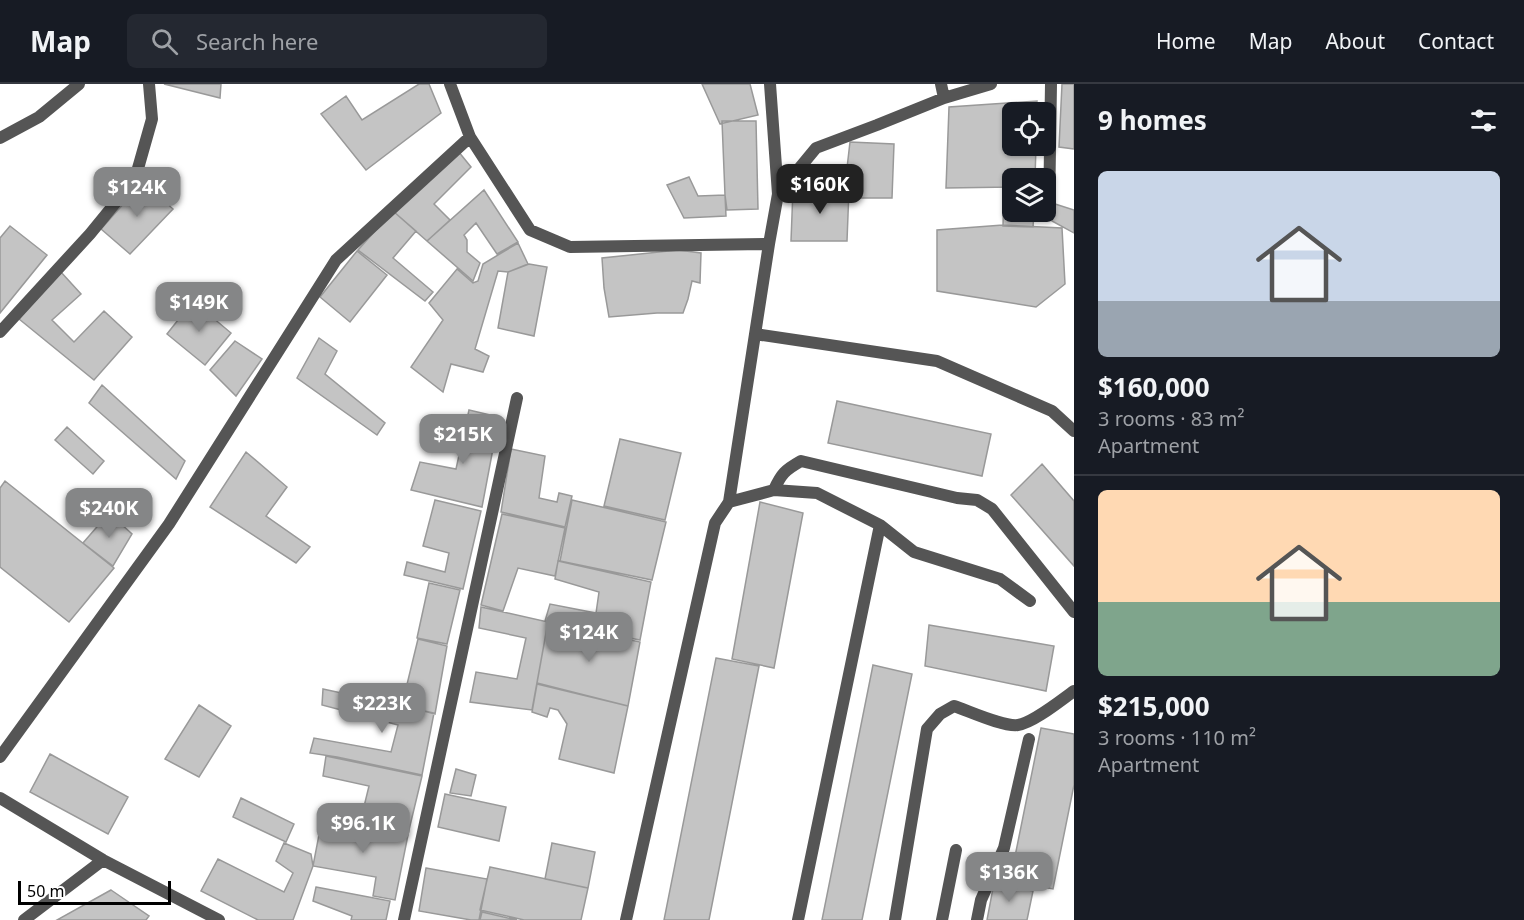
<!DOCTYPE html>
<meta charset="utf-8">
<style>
:root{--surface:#171b24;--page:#242831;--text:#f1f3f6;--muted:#9ea1a6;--line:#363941;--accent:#858687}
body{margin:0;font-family:"Noto Sans",sans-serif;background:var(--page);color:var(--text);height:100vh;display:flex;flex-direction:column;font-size:22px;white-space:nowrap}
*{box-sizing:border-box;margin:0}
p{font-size:20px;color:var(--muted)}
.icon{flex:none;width:33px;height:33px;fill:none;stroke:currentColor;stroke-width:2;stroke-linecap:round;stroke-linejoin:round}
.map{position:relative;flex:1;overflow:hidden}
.sheet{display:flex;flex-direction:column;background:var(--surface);width:450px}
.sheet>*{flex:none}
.buttons{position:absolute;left:1002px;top:18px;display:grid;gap:12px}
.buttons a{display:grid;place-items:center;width:54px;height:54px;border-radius:9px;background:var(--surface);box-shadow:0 2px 4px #0004;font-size:30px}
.scale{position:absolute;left:18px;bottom:15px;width:153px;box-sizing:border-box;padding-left:6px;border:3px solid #000;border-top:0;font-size:16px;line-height:21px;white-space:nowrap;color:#000;-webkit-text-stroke:4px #fff;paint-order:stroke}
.price{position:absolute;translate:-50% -51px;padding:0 14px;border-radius:12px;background:var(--accent);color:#fff;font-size:20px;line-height:39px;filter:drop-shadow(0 2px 3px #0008)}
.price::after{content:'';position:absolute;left:50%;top:36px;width:18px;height:14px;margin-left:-9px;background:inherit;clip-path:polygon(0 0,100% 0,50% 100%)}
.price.current{background:#222;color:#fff}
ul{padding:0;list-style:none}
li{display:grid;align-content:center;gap:12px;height:318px;padding:0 24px}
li+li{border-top:2px solid var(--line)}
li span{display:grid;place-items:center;height:186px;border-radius:9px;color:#555}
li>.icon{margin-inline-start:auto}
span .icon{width:108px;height:108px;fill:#fffc;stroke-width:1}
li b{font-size:26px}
h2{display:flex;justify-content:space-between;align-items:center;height:72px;padding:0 24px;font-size:26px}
header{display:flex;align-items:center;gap:36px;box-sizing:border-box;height:84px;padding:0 30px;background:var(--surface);border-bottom:2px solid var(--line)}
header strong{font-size:28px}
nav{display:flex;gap:33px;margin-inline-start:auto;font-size:21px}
.search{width:420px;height:54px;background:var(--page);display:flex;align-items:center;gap:15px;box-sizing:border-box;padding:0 21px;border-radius:9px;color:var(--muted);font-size:22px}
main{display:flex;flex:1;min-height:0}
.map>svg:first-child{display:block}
</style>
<header>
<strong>Map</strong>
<div class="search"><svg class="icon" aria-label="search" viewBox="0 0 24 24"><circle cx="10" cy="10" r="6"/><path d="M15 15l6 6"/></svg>Search here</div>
<nav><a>Home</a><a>Map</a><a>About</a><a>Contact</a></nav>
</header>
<main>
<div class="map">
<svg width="1074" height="836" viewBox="0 0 1074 836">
<rect width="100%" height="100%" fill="#fff"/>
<!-- building -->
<path fill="#c4c4c4" stroke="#999" stroke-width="1.5" d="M164,0H221L220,14Z
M419,0H429L441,29L366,86L321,30L346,12L362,36Z
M702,0H750L758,31L720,40Z
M1062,0H1074V65L1059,63Z
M1037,17L1036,28H1012V62H1036L1035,94H1012V103L946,104L949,23Z
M722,37H756L758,125L727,126L725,111Z
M850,58L894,60L892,114H851L847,84Z
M458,67L471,83L434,120L450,136L427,157L393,127Z
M689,93L698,112L725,111L726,132L684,134L667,101Z
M143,98L173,125L130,170L101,145Z
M1004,102H1012V128H1034L1033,143L1003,142Z
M793,105H849L847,157H791Z
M484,106L518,158L497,170L476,139L464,151L467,156V168L480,179L473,197L427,157Z
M1052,119L1074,126V149L1052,137Z
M393,127L416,147L393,174L433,208L425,217L358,166Z
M1003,141L1062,144L1065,200L1036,223L937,207V146Z
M10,142L47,171L0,229V154Z
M518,159L528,180L508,188L498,187L475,265L489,272L483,288L451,280L443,308L411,283L443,236L429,219L457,185L473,199L478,197L483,180Z
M678,166L701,169L700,199L692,197L688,215L683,229H657L609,233L604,204L602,174Z
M357,167L387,191L350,238L320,213Z
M529,180L547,183L534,252L498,244L508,188Z
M60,187L81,210L52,236L74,258L104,227L132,253L94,296L19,235Z
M193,217L231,249L205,281L167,250Z
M319,254L337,267L325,290L385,339L377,351L297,294Z
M235,257L262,275L236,312L210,286Z
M102,301L185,377L176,395L89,319Z
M837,317L991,350L982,392L828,359Z
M469,326L499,333L482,423L411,406L420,378L456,385Z
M67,343L104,377L93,390L55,356Z
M620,355L681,369L665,436L604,422Z
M511,365L545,372L539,414L557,418L559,409L572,412L565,443L501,428Z
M246,368L287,403L266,432L310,463L296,479L210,423Z
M1042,380L1074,417V482L1011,411Z
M5,397L114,484L69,538L0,483V404Z
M435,416L481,427L463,505L404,491L407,478L445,488L449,469L423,462Z
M572,416L666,438L652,496L560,477Z
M760,418L803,429L774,584L732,575Z
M109,429L132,450L113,482L83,459Z
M502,430L565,444L555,492L518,484L503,527L481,521Z
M558,477L651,498L640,556L545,537L550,520L596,529L599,508L555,495Z
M429,499L460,506L447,560L417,554Z
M481,523L548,538L532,626L470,618L476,588L517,595L526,554L479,544Z
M548,538L640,558L628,622L537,599Z
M929,541L1054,562L1046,607L925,582Z
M418,555L447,562L435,630L402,621Z
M716,574L759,582L709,836H664Z
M873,581L912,590L862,836H822Z
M537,600L628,622L614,689L559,675L567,640L558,626L550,624L547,633L532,628Z
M323,605L434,629L422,691L337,673L310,669L314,654L391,668L398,641L322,621Z
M199,621L231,642L199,693L165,675Z
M1041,644L1074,650V701L1053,805L1010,797Z
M50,670L128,713L108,750L30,708Z
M326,672L422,692L408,750L360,739L369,702L323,692Z
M456,685L476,691L471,712L450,709Z
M445,710L506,723L499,757L438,743Z
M241,714L294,740L286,758L233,733Z
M322,735L408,751L395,816L373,812L376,793L313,782Z
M284,759L311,770L313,782L293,836H258L201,807L218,775L284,808L293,789L276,777Z
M552,759L595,768L588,804L545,795Z
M490,783L588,804L581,836H524L480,826Z
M426,784L487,795L479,836H471L419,827Z
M994,799L1033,807L1027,836H987Z
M316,803L390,817L386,836H351L352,832L313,817Z
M111,806L149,832L146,836H57Z
M482,828L517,836H480Z"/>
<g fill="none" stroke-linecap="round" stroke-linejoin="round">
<!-- service -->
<path stroke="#555" stroke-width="12" d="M942,836L956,766
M977,836L981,816L1004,764L1029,655"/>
<!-- minor -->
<path stroke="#555" stroke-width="12" d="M450,0L470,53L530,146L570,163L769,160
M941,0L944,14
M0,54L39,33L79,0
M778,110L816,64L877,41L944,14L991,0
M1049,130L1051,0
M0,248L90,150L135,95L152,35L149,0
M755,250L937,277L1052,327L1074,347
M774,406C781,390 785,386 801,377L957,414L977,416L992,425L1074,528
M729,418L774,406L817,409L880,441L914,468L1000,495L1030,517
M0,673L169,440L336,176L470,53
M0,714L103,776L219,836
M24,836L103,776
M404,836L517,314
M626,836L715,439L729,418L769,160L778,110L770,0
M798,836L880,441
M895,836L927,645L940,630L954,622C969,627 1003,643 1018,641C1033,639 1060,617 1074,607"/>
</g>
</svg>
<div class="buttons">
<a><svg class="icon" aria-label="locate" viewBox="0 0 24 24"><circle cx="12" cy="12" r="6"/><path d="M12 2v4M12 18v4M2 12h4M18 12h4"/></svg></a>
<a><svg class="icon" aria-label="layers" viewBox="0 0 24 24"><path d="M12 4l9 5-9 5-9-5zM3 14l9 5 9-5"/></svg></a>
</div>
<div class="scale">50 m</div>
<b class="price current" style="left:820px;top:131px">$160K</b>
<b class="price" style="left:137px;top:134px">$124K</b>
<b class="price" style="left:199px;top:249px">$149K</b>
<b class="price" style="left:463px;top:381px">$215K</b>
<b class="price" style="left:109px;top:455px">$240K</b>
<b class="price" style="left:589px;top:579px">$124K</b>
<b class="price" style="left:382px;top:650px">$223K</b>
<b class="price" style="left:363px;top:770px">$96.1K</b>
<b class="price" style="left:1009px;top:819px">$136K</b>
</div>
<section class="sheet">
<h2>9 homes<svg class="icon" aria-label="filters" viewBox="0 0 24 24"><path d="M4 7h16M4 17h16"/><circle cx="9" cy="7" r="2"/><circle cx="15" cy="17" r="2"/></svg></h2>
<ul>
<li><span style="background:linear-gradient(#c9d6e8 70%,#9aa5b1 0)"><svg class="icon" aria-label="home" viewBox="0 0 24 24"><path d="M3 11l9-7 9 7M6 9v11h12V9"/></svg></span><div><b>$160,000</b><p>3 rooms · 83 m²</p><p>Apartment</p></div></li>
<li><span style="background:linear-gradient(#ffd9b3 60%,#7fa58c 0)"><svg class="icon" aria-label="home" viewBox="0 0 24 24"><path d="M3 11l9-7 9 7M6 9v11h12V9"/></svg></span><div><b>$215,000</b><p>3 rooms · 110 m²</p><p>Apartment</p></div></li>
</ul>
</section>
</main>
